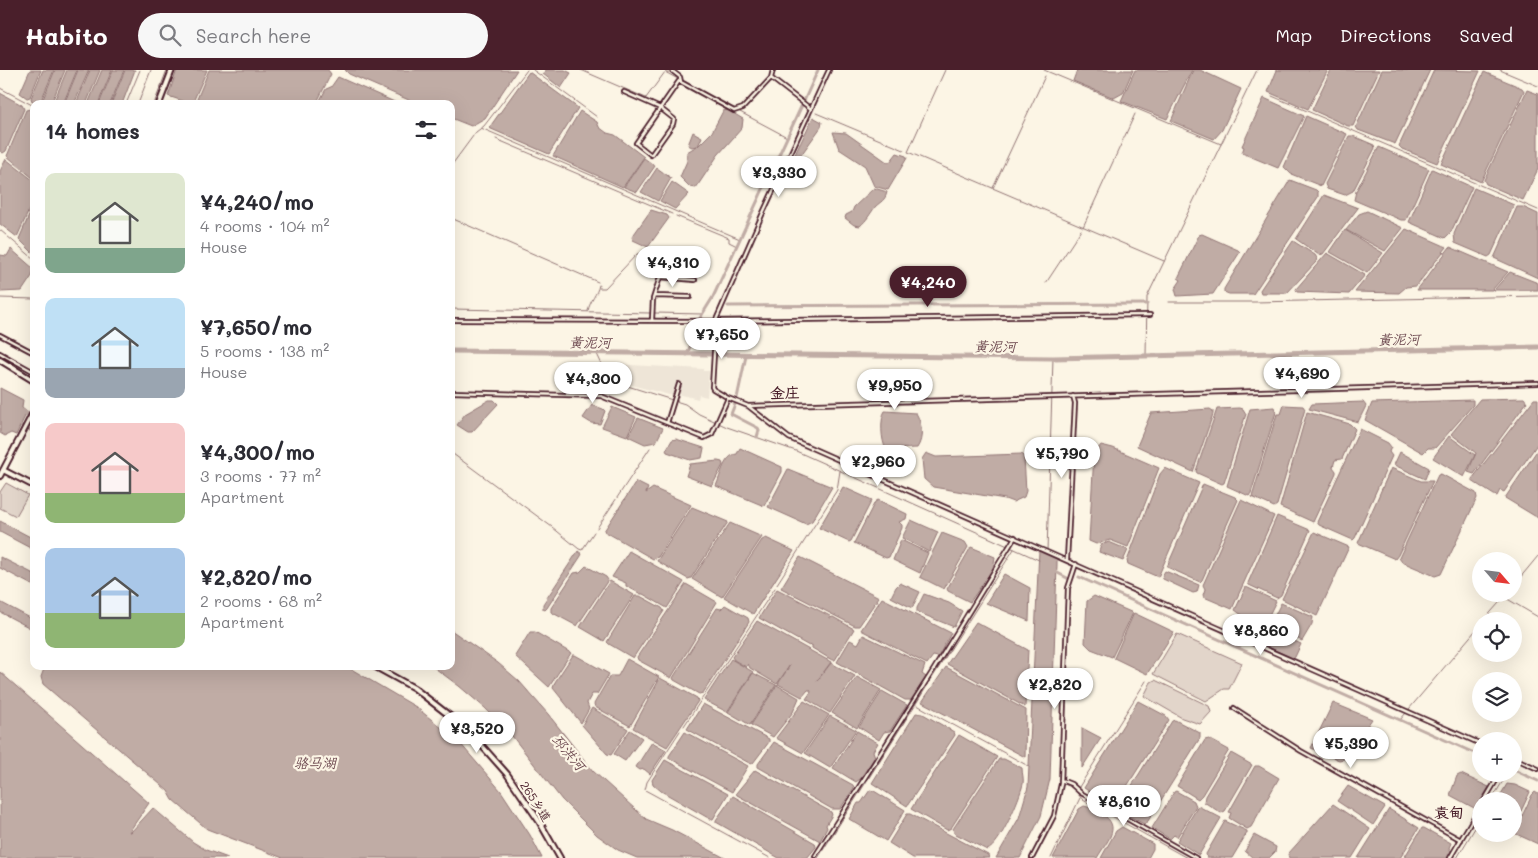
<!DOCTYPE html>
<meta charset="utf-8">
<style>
:root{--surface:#fff;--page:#f7f7f7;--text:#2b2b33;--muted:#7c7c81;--accent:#4a1f2b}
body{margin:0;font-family:Mali,"LXGW WenKai TC",sans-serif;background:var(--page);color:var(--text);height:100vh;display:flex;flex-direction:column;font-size:19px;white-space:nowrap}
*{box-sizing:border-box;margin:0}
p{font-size:16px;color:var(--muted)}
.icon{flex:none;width:28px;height:28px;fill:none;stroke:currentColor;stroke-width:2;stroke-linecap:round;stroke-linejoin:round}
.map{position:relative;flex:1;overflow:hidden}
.details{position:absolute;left:30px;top:30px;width:425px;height:570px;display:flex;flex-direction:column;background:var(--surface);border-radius:10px;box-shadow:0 5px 20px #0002}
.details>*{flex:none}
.needle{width:32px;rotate:118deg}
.controls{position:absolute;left:1472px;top:482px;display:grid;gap:10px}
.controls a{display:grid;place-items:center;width:50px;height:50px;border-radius:50%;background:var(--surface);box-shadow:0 5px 20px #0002;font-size:25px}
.price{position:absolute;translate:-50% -42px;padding:0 11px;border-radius:18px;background:#fff;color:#222;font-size:16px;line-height:32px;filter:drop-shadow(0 1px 2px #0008)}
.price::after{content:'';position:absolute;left:50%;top:30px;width:15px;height:11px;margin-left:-8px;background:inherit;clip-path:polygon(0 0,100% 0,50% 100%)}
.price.on{background:var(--accent);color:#fff}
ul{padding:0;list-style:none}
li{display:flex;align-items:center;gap:15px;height:125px;padding:0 15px}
li span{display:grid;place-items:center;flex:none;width:140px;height:100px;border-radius:10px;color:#555}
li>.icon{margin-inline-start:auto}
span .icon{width:60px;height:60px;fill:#fffc;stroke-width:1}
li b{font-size:21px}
h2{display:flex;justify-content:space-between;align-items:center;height:60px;padding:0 15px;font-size:21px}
header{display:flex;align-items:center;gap:30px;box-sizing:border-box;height:70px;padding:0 25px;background:var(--accent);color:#fff}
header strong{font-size:24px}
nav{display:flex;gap:28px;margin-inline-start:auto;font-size:18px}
.search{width:350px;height:45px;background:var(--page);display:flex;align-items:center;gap:12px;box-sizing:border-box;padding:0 18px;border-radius:28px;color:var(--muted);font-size:19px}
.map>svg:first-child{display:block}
</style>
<header>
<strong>Habito</strong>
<div class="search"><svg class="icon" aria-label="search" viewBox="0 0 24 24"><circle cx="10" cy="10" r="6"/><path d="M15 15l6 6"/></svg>Search here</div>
<nav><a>Map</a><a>Directions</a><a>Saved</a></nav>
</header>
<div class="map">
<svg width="1538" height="788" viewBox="0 0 1538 788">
<rect width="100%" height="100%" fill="#fcf5e5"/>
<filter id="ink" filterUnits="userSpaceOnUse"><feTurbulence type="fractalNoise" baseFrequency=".02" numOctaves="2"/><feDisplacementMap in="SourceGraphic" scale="10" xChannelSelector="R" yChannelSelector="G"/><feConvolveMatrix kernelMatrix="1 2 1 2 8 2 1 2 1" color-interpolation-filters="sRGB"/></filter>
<g filter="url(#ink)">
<!-- built -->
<path fill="#eee5d7" d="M612,294L703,299V301H709L707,327L699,325L698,329L674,323L673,326L624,313L608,302V297Z"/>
<!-- green -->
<path fill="#e2d5ca" stroke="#967a7a" d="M6,413L28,425L16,446L0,438V422Z
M1177,564L1242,593L1229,619H1224L1206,631L1153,604Z
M1155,610L1209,636L1211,642L1200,654L1182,648L1144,626L1151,612Z"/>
<!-- water -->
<path fill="#c0aca5" stroke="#917474" d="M30,0H41L30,27L27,28L20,23Z
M43,0H54L40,33L32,31L31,28Z
M55,0H65L51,34H41Z
M67,0H77L63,34H53Z
M78,0H89L74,34H64Z
M90,0H100L86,34H76Z
M102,0H112L98,34H88Z
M113,0H124L110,34H99Z
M125,0H135L122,34H111Z
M177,0H207L192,34L168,26Z
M209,0H328L331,4L316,34H195Z
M345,0H517L485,48L471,56L451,48V34H418L349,4Z
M546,0H565L571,3L561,18L543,4Z
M1077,0H1133L1123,23L1114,28L1073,11Z
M1135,0H1192L1167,49L1121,31Z
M1193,0H1200L1241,19L1222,60L1214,69L1171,51Z
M1277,0H1328L1308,39L1268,22Z
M1331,0H1379L1353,56H1348L1312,40Z
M1382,0H1430L1395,74L1358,60L1356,57Z
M1434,0L1480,1L1437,93L1402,79L1399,76Z
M529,2L578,38L549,84L489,58Z
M1484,2L1522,18L1524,21L1481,112L1441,94Z
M338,7L399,34H318L326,19L331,17Z
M1527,20L1538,24V99L1523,130L1486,114L1484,110Z
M0,23L22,35L24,39L6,81L3,83L0,81Z
M1264,28L1304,46L1278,98L1242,83L1244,77L1242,76Z
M30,39L34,41V109L7,86L26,40Z
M728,40L743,49L742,58L718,85L696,118L690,117L680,107L687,91V82L697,76L692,77L688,75L693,62L702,67L698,76L712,62L723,41Z
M580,41L597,52L599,57L607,63L615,65L644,87L623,117L553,86Z
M1306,46L1347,64L1321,116L1291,104L1284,97Z
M813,47L822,52L821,57L791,99L789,97Z
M833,62L846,63L887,92H890L897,83L906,86L907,88L888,120L874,116L865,96L839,79Z
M1349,66H1353L1374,75L1375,78L1353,121L1345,125L1327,119L1325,114Z
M1379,77L1429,99L1406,150H1401L1354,130L1356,121Z
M644,88L655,96L637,122L624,117Z
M6,89L34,111V129L17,167L0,154V101Z
M657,98L671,108L658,131L641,122Z
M1432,99L1472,117L1451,162L1445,168L1409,152Z
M1290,110L1316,120L1318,122V127L1253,224H1229L1224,222V219Z
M672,112L689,124L675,139L660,131Z
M874,118L887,122C885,131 881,131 875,137C870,144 867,150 860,156L854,155L845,148L846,145L852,142L854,137Z
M1474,118L1514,135L1491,185L1488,187L1455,173L1454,164Z
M1324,125L1358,138L1323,184L1319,185L1296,169Z
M34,134V184L19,169Z
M1517,137H1523L1538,144V208L1494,188Z
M651,140L667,145L669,148L648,177L633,170L632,167Z
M1367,141L1403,158L1385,181L1346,160L1359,144Z
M1406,159L1447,177L1416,216L1406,217L1399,223L1355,222Z
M1345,160L1383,183L1367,203L1330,182Z
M1202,164L1238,180L1240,182L1213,224L1177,226L1175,219L1181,210L1178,208L1199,165Z
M1293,171L1315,185L1317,188L1316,192L1287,223H1261L1260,220Z
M1450,177L1508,202L1492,220H1417Z
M11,179L34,199L32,206L22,221L0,222V185L7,186Z
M1327,183L1365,205L1349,224L1297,222L1296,219Z
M1510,202L1538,213V220H1494Z
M0,318L23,330L22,338L27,342L16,365L11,363L5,366L0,363Z
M1480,329L1524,328L1527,332L1474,404L1468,402L1476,383L1451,364Z
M1534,329H1538V373L1504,422L1500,420L1497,426L1494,425L1472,411V409Z
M489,330H494L498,334L472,362H468L457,355L465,344Z
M1473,330V335L1435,378H1428L1423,383L1365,350L1372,333Z
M1363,332L1366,336L1358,352L1309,339L1312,334Z
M592,335L603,339L605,341L600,354L591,353L583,348Z
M1284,335L1303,336L1305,339L1277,435L1274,437L1252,427L1277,344H1281Z
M612,337L636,347L627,366L602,357Z
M1274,337L1276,342L1251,423L1249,426L1227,416L1250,339Z
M1210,339L1213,341V344L1193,402L1137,376L1151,343Z
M1217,339L1240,338L1243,339L1246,344L1224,413L1222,414L1197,403L1196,401Z
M885,341L916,343C922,353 924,368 917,378L886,379C881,371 880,348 885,341Z
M1307,342L1350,354L1355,359L1342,389L1335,390L1333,397L1336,401V403L1313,452L1280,437Z
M638,348L663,358L656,372L645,374L628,366Z
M1360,359L1388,373L1391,377L1389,382L1392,386L1355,468L1353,470L1319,455L1317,452Z
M1449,366L1475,385L1464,407L1433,388Z
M676,369L704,378L702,388L690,390L667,382L666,380L672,370Z
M1101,375L1113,378L1159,398L1128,477L1110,470L1096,474L1089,471L1094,384Z
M740,378L782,397V402L764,436L716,416C721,405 724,385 737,384Z
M1538,379V448L1505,428Z
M1400,382L1429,398L1425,409L1394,395Z
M926,383L936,387L1022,384L1024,387L1026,421L1024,427L1013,432L1005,429L933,417L924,409L922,389Z
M718,391L722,392L723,395L712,416L686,406L690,394Z
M1165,398L1199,413L1158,507L1128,494L1127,491L1160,404Z
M1391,398L1421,411H1433L1398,485L1395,489L1358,473Z
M788,399L832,417L812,451L806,454L768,437Z
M1441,404L1476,423L1477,428L1441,504L1435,506L1402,492L1399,488L1438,405Z
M636,412L648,418L646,423L653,418L691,435L658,487L653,489L604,461Z
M1203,414L1235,427L1238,430L1202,510L1200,512L1167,497Z
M843,417L872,430L851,471L849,472L819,458Z
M878,430L907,444L906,449L899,452L902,455V458L889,487L886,488L854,473L875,432Z
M1241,430L1274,446L1232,539L1204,527L1203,525L1205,519L1203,515Z
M692,437L728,452L691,508L688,509L657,491Z
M1277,446L1310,460L1281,525L1277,528L1249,515L1248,513Z
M911,450L938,462L929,482L902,468Z
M0,451L34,469V480L0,462Z
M730,453L762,467L722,527L692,509Z
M1314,462L1349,477L1317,546L1282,529Z
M942,463L965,472L968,477L944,519L920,507Z
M766,468L794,481L753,544L724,527L762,470Z
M901,470L928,483L920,503L893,490Z
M1109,472L1128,480L1123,491L1099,482L1101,475Z
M971,477L995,487L993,499L970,532L948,521L947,519Z
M1039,480L1057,488V494L1050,709L1041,746L1020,788H996L1019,748L1028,717Z
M578,481L582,484L581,486L547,538L545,540L543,539V534Z
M629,481L684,512L667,538L643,524H641L626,516V513L612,507Z
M0,487L34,504V516L0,498Z
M800,487L879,527L859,556H855L781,518Z
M586,496L606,507L608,510L577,556L551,542V538L574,503L580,502Z
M1165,501L1199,515L1197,522L1193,523L1163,509L1162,506Z
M1004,504L1030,518L1029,551L986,533Z
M610,511L634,525L604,571L580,557Z
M900,513L920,522L912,538L891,527L896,517Z
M686,514L717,532L671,608L638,590L637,587Z
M1246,517L1276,531L1259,565L1253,571L1239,565L1246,548L1235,540Z
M777,519L830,546V548L833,547L854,559L835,590H832L812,578V575L809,576L759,548Z
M924,524L949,533L962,541L954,557L917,542V538Z
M635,526H640L662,538L664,541L633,588L609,574L607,572Z
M1094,526L1133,543L1112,587L1091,579L1085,573L1087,531Z
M882,528L951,563L938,587L933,586L927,594L861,560Z
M0,532L34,550V560L0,542Z
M1281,533L1313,547L1312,554L1302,571L1274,557L1275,552L1273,549Z
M725,535L748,548L749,552L703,623L699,624L674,610L673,608L717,538L721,539Z
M1134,543L1174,562L1147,604L1114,588Z
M757,551L831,592L817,611L831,593L855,606L830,643L806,629L811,622L810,620H808L802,627L778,614L790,595L777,614L750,598L748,594L746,597L734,590L732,587Z
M976,552L1028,580L1025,637L947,594Z
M451,560L498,593L519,611L548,644L593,701L646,749L672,760L725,788H637L618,780L597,765L562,730L512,666L485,638L459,616L432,596H451Z
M1272,561L1301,574L1295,587L1292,588L1268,577L1266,571Z
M530,562H535L571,583L549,617L515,586Z
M863,565L925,595L922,604L926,607L911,630H905L837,592L850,570L858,574Z
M573,585H575L609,604L597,624H592L587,633L589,639L581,653L553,618L555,612Z
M627,589L659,607L630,656L595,637L594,634L610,606H618Z
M731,589L753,602L727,642L704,630Z
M45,596H346L416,637L459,672L501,721L530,765L542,788H283L207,759L173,730L168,721L43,614L41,607Z
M946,597L1026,640L1025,687L922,632Z
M0,602L149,733L129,762H131L153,738L193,772L206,780L228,788H0Z
M753,603L776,615L750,655L728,642Z
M857,607L881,620L857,658L832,643Z
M660,608L697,628L698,631L667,677L633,658Z
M777,615L799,628L793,642L773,667L751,655Z
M882,621L907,635L890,661L884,662L879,670L859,657Z
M804,631L829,645L803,683L776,668Z
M1138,631L1166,646L1169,650L1115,735H1110L1084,718Z
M1333,633L1372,649L1344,689L1339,690L1311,678Z
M703,634L769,669V672L753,693L751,694L687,659Z
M592,638L628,659L611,685L607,684L582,655Z
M916,643L923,644L954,662L955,665L907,736L872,713Z
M830,646L856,660L830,698L805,683Z
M1175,650L1200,663V668L1148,751L1144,754L1120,741L1118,738L1172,651Z
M1082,658L1101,668L1082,698Z
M630,660L642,668L625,691L614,684Z
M857,661L878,673L873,681L875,687L860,709L856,712L833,698Z
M685,662L748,696L732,722L669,688V686Z
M959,665L997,687L951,758L947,760L911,739Z
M1209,669L1229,680L1202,725L1198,729L1177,716L1205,670Z
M652,672L666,680L650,704L644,699L640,700L636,697Z
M774,672L853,715L854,718L840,739H832L758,697V694Z
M1231,683L1252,695L1225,741L1221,743L1204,732L1205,726Z
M999,689H1004L1022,698C1022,704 1024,708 1023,714C1020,727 1000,776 987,780L954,763L953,759Z
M665,690L728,724L713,749H710L661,721L653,714L652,710Z
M1255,696H1259L1279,708L1251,757L1247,759L1229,748L1231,743L1229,742Z
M755,700L831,742L832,745L826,755L827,758L820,771L737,725L736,723Z
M1461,704L1489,717L1476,739L1450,725L1457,706Z
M1507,714L1515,715L1530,722L1514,756V731H1497Z
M1348,716L1385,737L1373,755L1337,731Z
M870,720L874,721L905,740L886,771L849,749L858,733H861Z
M1176,721L1194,731L1196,736L1177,767L1174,765L1170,769L1152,758L1174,722Z
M1535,722L1538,724V774L1514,763L1532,725Z
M733,726L815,773L816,777L807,788H779L716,752V750Z
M1333,734L1370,759L1352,788H1289L1288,784Z
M1084,736C1090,737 1096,741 1102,744C1123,757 1106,772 1097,788H1053L1079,739Z
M1198,736L1221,748L1199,785L1177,771Z
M1389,739L1419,758L1400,788H1358Z
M907,744H910L988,785L989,788H913L889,773Z
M1225,751L1247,761V763L1232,788H1207L1206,784Z
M1122,757L1153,774V779L1148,788H1101L1116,761Z
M1422,758H1424L1451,773L1449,778L1451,781L1448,788H1404Z
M1254,765L1276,777L1275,782L1269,788H1253L1245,781Z"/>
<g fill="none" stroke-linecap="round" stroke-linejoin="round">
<!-- stream -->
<path stroke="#917474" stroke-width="1" d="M533,0L597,47
M581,0L646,28L665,2L678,9
M1044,0L1221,74
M1500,0L1538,16
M0,18L34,36
M697,19L734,39
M1272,26L1538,140
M126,34L140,0
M138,34L151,0
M154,34L167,0
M740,42L787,67
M926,42L945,0
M816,43L904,80
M925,44L908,82L1164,191
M481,58L740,169
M496,69L672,144
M451,96L476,62L484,56L527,0
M993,118L1045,6
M676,146L729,168V172L737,176
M451,148L598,212
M1083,157L1135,44
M0,160L34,189
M1046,213L1081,160
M599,218H605L637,184L645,183L662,189
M0,228L34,229
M1169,232H1255L1538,226
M451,239L650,243
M588,241C590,230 597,225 599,215
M655,243L702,244
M597,284L606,303L618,313L685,334L699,344L727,357L796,381L1039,490
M1146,286L1147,227L1257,0
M453,384L552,457L579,479L582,480L594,462
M597,458L650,378
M1047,482L1053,288
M777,514L837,420L840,401
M1514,515L1538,486
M1504,527L1538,547
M1483,551L1507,524
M917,635L1030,697
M1409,639L1481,554
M1400,650L1406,643
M684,656L775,518
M680,661L647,712L645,720L770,788
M1079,717L1146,611
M1077,723L1083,730L1187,788
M1491,731L1507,704
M811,788H814
M818,788L1014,479
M1051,788L1080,728
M1457,788L1481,748"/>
<!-- canal -->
<path stroke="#c0aca5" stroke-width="3" d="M804,31L818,0
M728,236L1147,234
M700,248L713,227L802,35
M687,285L698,254
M737,328L746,286
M735,334L731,344L758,358L759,360L757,367
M17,353L34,362
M1054,501L1069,509
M1079,507L1481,686
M1514,700L1538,711"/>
<!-- river -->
<path stroke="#c0aca5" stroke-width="5" d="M451,281L1053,288L1538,277
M21,341L34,348"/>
<defs>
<path id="street" d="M671,0L680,7L681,12
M773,0L771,8L811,39
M624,22L660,38L674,49L673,54L651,85L636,73L679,11L734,41L743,38L771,8
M654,226L690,227
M451,250L711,251L1150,245
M652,250L653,229L660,207L695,210
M0,265L34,283
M0,283L34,302
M451,322L601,326L704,368L712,364L728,328L748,336L789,368L1481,674
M728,328L713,319L712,317L716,250L762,145L829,0
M748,336L1538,313
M667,353L679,314
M1067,490L1075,333L1073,326
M1234,638L1301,681L1461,770
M1514,688L1538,699
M1061,710L1071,714L1081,723L1196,788
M1484,731L1500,704
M815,786L934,599L1015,467
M1032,788L1054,746L1061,714L1068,518L1076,494
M1450,788L1481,735"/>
<path id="secondary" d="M159,34L172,0
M0,290L34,311
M3,400L34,416
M0,406L34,341
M374,596L414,618L468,660L507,704L539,751L560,788"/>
</defs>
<!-- street casing -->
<use href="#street" stroke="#4a1f2b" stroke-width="6"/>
<!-- secondary casing -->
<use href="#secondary" stroke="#4a1f2b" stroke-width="8"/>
<!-- street -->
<use href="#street" stroke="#fcf5e5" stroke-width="2.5"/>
<!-- secondary -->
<use href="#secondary" stroke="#fcf5e5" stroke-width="4"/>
</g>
</g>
<g text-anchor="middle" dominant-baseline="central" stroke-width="4.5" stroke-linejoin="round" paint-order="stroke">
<!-- street labels -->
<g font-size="12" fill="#4a1f2b" stroke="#fcf5e5">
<text transform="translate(536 731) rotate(57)">265乡道</text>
</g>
<!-- water labels -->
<g font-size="14" font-style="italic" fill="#6d4950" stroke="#fcf5e5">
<text transform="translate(1399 269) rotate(-1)">黄泥河</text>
<text transform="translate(590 272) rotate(1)">黄泥河</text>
<text transform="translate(995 276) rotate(1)">黄泥河</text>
<text transform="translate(569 682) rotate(50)">邳洪河</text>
<text x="315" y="692">骆马湖</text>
</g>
<!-- quarter labels -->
<g font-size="15" font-weight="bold" fill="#4a1f2b" stroke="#fcf5e5">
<text x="785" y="322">金庄</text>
<text x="1449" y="742">袁甸</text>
</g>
</g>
</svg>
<div class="controls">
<a><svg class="needle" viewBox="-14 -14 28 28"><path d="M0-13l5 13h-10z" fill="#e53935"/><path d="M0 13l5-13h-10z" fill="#7c7c81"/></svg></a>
<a><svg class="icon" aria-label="locate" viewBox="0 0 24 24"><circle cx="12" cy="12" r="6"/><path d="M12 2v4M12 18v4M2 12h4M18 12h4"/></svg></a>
<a><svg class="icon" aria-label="layers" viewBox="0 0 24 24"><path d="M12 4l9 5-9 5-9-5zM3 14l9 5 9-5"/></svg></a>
<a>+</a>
<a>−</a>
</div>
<b class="price" style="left:779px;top:128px">¥3,330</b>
<b class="price" style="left:673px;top:218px">¥4,310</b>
<b class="price on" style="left:928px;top:238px">¥4,240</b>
<b class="price" style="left:722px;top:290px">¥7,650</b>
<b class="price" style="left:1302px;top:329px">¥4,690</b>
<b class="price" style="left:593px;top:334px">¥4,300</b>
<b class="price" style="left:895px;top:341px">¥9,950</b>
<b class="price" style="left:1062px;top:409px">¥5,790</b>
<b class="price" style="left:878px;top:417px">¥2,960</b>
<b class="price" style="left:1261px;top:586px">¥8,860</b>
<b class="price" style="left:1055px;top:640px">¥2,820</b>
<b class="price" style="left:477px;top:684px">¥3,520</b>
<b class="price" style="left:1351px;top:699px">¥5,390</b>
<b class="price" style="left:1124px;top:757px">¥8,610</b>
<section class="details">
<h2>14 homes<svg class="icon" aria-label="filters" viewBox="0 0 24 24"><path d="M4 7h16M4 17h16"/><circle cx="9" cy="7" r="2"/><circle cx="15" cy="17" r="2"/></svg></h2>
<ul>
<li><span style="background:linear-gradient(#dfe7d0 75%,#7fa58c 0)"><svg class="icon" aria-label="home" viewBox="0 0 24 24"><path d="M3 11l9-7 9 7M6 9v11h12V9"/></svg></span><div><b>¥4,240/mo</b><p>4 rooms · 104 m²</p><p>House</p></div></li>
<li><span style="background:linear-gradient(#bfe0f5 70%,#9aa5b1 0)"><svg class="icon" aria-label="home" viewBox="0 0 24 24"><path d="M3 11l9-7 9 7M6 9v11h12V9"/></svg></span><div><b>¥7,650/mo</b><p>5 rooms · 138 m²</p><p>House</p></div></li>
<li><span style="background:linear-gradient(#f6c9c9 70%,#8fb573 0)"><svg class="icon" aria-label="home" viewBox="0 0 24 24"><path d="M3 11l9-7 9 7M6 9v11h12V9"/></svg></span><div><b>¥4,300/mo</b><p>3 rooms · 77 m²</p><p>Apartment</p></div></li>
<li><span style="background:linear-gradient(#a9c7e8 65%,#8fb573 0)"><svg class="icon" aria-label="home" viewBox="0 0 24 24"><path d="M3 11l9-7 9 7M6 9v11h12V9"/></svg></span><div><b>¥2,820/mo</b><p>2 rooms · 68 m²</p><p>Apartment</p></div></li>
</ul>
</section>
</div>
